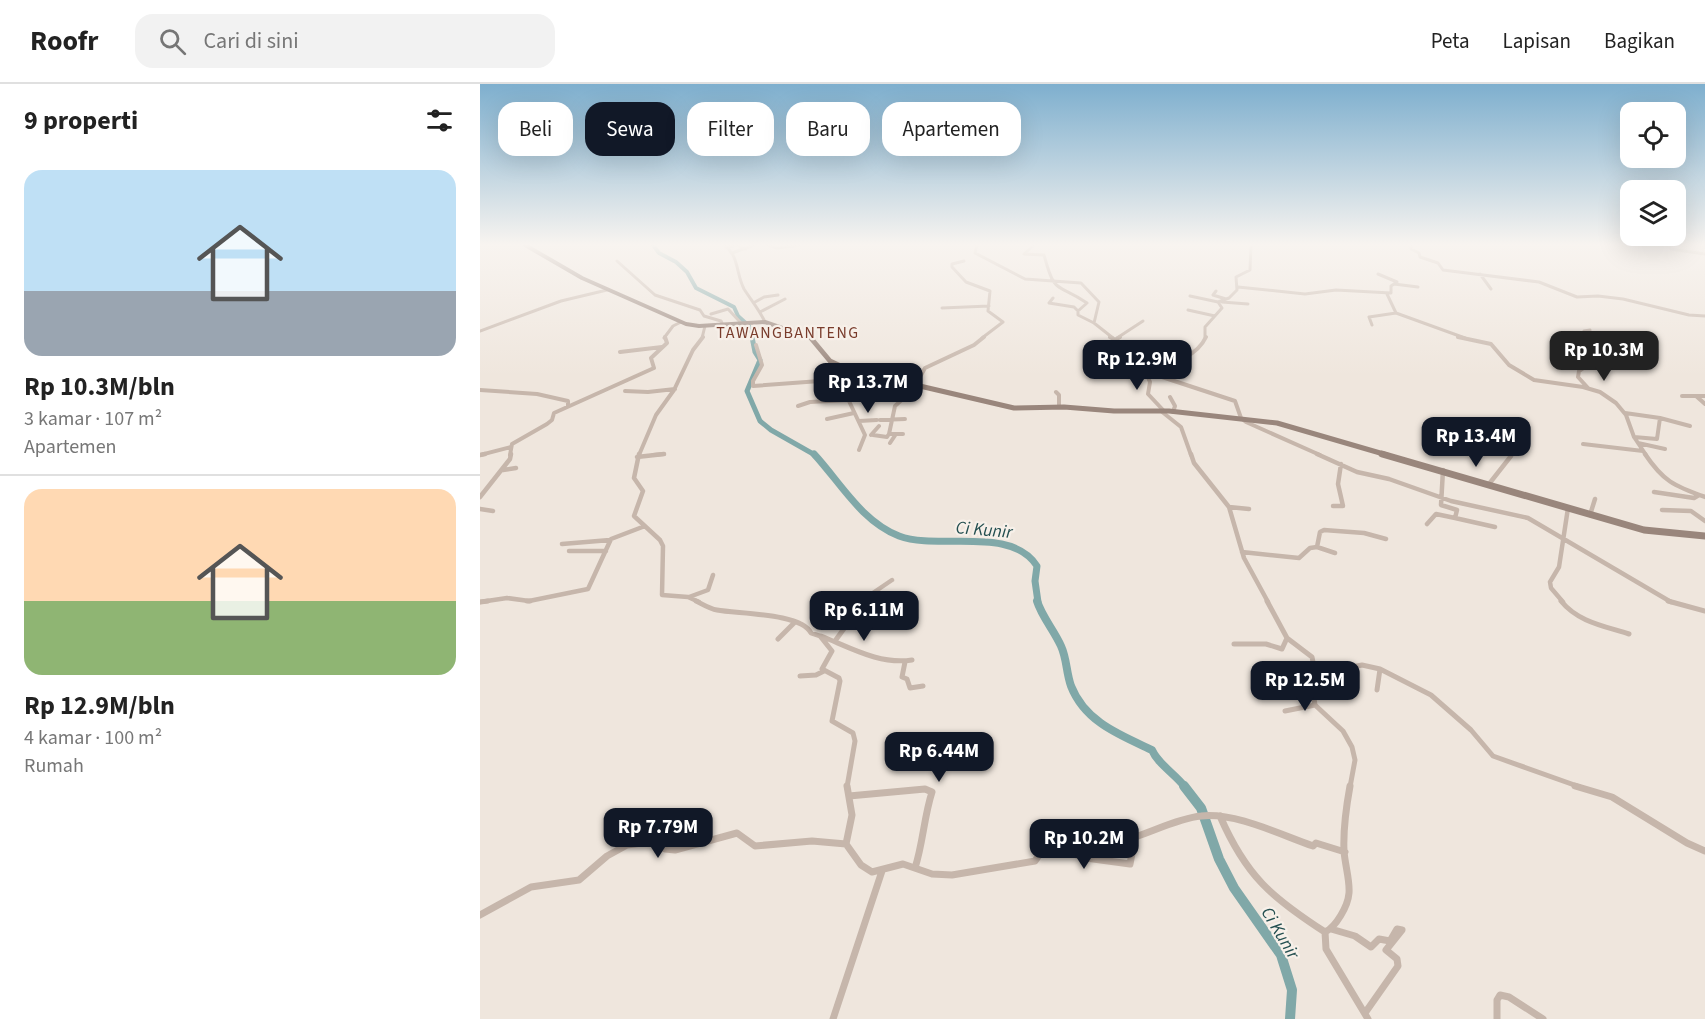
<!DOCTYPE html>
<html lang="id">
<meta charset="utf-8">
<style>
:root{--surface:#fff;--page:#f2f2f2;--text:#222;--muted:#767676;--line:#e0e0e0;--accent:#111827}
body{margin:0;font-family:"Source Sans 3",sans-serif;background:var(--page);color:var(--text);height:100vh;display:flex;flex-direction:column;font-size:22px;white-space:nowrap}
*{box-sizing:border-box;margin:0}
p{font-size:20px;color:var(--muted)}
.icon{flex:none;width:33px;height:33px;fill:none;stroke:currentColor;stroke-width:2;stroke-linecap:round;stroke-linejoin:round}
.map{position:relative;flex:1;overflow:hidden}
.side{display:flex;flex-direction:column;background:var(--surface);width:480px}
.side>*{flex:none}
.banner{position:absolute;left:18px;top:18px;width:570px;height:54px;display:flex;gap:12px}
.tools{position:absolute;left:1140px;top:18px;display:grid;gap:12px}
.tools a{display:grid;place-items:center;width:66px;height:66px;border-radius:12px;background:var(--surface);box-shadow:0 6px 24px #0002;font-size:30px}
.price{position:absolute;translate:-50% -51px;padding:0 14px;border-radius:12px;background:var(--accent);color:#fff;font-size:20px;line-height:39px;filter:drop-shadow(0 2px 3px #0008)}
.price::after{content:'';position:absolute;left:50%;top:36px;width:18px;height:14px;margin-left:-9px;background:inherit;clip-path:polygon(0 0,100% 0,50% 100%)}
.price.on{background:#222;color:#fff}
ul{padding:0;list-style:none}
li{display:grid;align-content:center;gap:12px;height:318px;padding:0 24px}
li+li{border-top:2px solid var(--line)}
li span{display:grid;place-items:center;height:186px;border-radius:18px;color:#555}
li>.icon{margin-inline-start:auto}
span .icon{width:108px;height:108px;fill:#fffc;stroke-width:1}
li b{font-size:26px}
h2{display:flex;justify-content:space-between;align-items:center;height:72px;padding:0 24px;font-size:26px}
.pill{padding:0 21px;border-radius:18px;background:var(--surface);box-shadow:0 6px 24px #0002;font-size:21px;line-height:54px}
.pill.on{background:var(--accent);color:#fff}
header{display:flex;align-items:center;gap:36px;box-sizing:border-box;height:84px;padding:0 30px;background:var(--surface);border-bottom:2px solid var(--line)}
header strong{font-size:28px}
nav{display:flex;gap:33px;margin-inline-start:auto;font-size:21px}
.search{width:420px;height:54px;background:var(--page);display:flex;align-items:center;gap:15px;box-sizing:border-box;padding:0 21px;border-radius:18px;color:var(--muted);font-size:22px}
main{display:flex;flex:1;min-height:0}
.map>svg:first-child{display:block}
</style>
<header>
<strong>Roofr</strong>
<div class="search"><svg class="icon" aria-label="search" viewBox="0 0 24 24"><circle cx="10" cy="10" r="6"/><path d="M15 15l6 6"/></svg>Cari di sini</div>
<nav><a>Peta</a><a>Lapisan</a><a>Bagikan</a></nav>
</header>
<main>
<section class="side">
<h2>9 properti<svg class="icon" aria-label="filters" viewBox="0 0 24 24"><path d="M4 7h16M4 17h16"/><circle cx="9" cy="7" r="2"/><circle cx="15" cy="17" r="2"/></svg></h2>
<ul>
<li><span style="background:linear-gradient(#bfe0f5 65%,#9aa5b1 0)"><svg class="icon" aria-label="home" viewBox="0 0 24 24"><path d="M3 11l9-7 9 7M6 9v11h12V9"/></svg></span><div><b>Rp 10.3M/bln</b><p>3 kamar · 107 m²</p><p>Apartemen</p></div></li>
<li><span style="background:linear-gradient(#ffd9b3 60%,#8fb573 0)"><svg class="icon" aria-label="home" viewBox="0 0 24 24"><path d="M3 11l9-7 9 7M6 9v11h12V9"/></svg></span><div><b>Rp 12.9M/bln</b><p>4 kamar · 100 m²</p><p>Rumah</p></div></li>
</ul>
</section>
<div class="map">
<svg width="1225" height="935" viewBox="0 0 1225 935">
<rect width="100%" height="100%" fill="#efe6dd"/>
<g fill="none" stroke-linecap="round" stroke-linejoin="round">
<!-- river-far4 -->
<path stroke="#80a8a8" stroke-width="4" d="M173,161L179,169L196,178L207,188L216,204L254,223L258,232L269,242L272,254"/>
<!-- river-far3 -->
<path stroke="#80a8a8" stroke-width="5" d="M272,253L275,268L280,276L267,307L280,337L291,346L335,371"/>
<!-- river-far2 -->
<path stroke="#80a8a8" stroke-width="7" d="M334,370C360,398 381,437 419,452C458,467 531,441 557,482L555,497L558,518"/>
<!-- river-far1 -->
<path stroke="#80a8a8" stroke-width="8" d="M557,517C562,533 574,546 581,562C587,575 586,588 591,602C605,638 640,651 672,666C678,680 695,690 705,703"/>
<!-- river -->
<path stroke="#80a8a8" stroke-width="10" d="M704,702L721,724L739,775L754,804L801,871L812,906L810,935"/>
<!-- street-far4 -->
<path stroke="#c6b6ab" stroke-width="3" d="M244,161C259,171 256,190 264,205C271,216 279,225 285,238
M288,161L297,164L320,161
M497,161L495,169L545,195L601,199L619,218L614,239
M554,161L544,170L564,171C575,212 576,198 607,219L598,227V231L614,239L633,254
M931,161V165L939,169L940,173L958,179L963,186L1059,198L1097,213L1118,212L1143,215L1209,231L1225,232
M1188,161L1191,165L1225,170
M248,163L257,161L266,165
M252,169L274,161
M137,177L175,211L220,226L224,232L241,237L243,241
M484,177L472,180V183L486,198L510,207L508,227L523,238L502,254
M1000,190L1011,205
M914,200L938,203
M758,203L825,210L856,206L911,209V202L917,198L898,190
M736,207L733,211L746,215
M907,210L916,229L985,254
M710,212L738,218
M573,214L569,219L594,223L598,227
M275,218L284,213L298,211
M742,218L768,220
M462,224L509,222
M708,226L735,232
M280,228L305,215
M231,230L248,225L261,239
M892,241L889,233L916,229
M0,247L81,217L127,206
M184,254L193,242L201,238
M222,254L225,242
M637,254L663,237
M725,254V243L742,224L738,218L749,214L757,206L756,193L770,186L771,161
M1100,254L1104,247L1110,246"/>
<!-- street-far3 -->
<path stroke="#c6b6ab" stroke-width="4" d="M630,253C649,263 662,271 673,290L755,317L761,334L766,338L840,371
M640,253L635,256L637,268L662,276
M978,253L1011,260L1029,281L1054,296L1103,303L1120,308L1136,319L1146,331L1154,353L1166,371
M1101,253L1098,259L1109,280L1099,287L1098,293L1108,304
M276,261L282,281L273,297V302L340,297L360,298
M140,268L182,263
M368,285L361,292L360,298L385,351L379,366
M671,285C692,279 716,274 726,253
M672,288L667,291L670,298L668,310L683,326
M398,292L408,282
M436,300L445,284L494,261L504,253
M0,306L57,310L88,317V322
M145,307L168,308L195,305
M576,308L579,311V323
M1202,312H1225
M1216,312L1225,320
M690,313L695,322L693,328
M318,322L330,318L368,316
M681,327L701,343L711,371
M1145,329L1180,334
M347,335L374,329
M400,336L425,335
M379,337L397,336
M409,350L415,322L438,301
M391,351L399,342
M393,351L407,353L409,350H423
M1154,353L1177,355L1180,334L1210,342
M410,359L416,350
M1158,359L1185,365
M1103,360L1163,367
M0,371L31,363
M30,371L32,360L67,340L72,336L74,329L174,284L171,274L187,259L185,253
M159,371L176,331L194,306L213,266L223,253
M173,371L184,370"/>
<!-- street-far2 -->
<path stroke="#c6b6ab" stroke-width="4.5" d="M159,370L154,394L163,407L154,432L180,456L183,462L182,511L208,513L219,518
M711,370L714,379L749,423L764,474L788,518
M837,370L877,388L909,395L971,417L1048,434L1191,518
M1165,370C1183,397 1194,402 1225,413
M0,371L5,370
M157,373L184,370
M23,386L36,384
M963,386L961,421L977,426L975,434L1015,443
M1009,400L1031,372
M1174,408L1214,414L1219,411
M0,413L30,375L31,370
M853,422H863L858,400L861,380
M749,423L769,425
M0,425L13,427
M1182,426L1211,427L1225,437
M1110,431L1115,415
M947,440L956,430L975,434
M82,460L130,456
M837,463L855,469
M89,467H126
M762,468L819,474L830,464L837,463L840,448L844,446L884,449L906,455
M209,513L228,506L233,491
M0,518L27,514L49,517L108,505L131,455L165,442
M383,518L387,513L412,496
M1083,518L1071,504L1070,498L1079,483L1088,424"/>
<!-- street-far1 -->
<path stroke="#c6b6ab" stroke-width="5" d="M47,517H50
M216,517C222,520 230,525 237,526C258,530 321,529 331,549L340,552L352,567L342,585L359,594L360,597L352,637L373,649L375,657L367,703
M787,517L807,554L832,573L836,593L832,602L835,621L863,647L872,663L875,676L870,703
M1081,517C1098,538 1124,542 1149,550
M1188,517L1225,527
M0,518L8,517
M341,552C371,564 400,581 432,576
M298,555L315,538
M355,557L384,517
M754,560H786L802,565L807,554
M425,578L422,593L427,595L430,604L443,602
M900,585L951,611L991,646L1013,672L1100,703
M836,590L882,581L900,585L897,606
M320,592L336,591L344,587
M805,627L835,621"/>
<!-- street -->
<path stroke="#c6b6ab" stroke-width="7" d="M367,702L372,731L366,760L381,781L392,788L423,780L452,790L472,791L555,777L566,761L606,774L650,780L655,753C676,746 700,734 721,732C755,728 801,751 833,762L836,759L865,768
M870,702C866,724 863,745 864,767C865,781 870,796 869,809C868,822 856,843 845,848L846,865L888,935
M1095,702L1132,713L1207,759L1225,767
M369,712L445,705L452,708C444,733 443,759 435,784
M740,732C766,792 791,813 845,848
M0,831L51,803L99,796L127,772L147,761L169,758L177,759L185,765L195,766L257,749L275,762L332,757L366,760
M851,845L875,852L891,863L899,855L910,857L917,845L922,846L906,866L917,875L918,882L885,929
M353,935L402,787
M1017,935V916L1020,911L1029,913L1063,935"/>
<!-- secondary-far2 -->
<path stroke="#99867c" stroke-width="4" d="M45,161L102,194L206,240L219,242L285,238L331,254"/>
<!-- secondary-far1 -->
<path stroke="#99867c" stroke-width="5" d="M330,253L350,277L367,285L534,324L584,323L634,327H689L797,339L907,371"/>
<!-- secondary -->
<path stroke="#99867c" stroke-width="7" d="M902,370L1164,446L1225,452"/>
</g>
<!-- sky -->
<linearGradient id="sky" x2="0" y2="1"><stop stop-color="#7eafce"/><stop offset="0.55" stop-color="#f8f4f0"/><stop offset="1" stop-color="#f8f4f0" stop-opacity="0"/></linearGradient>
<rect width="1225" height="292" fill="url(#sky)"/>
<g text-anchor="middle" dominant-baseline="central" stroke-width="4.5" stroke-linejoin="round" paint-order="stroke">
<!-- far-quarter labels -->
<g font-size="16" letter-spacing="1.5" fill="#793c2c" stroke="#f7f0e9">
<text x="308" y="249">TAWANGBANTENG</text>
</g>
<!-- water labels -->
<g font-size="18" font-style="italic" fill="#244f50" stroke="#f7f0e9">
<text transform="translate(504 446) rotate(5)">Ci Kunir</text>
<text transform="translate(800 849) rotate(59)">Ci Kunir</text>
</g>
</g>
</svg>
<div class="tools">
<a><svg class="icon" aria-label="locate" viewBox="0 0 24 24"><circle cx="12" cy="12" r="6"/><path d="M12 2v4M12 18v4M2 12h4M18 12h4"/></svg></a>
<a><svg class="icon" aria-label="layers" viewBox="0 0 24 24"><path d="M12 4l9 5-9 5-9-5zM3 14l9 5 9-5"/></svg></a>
</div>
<b class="price on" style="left:1124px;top:298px">Rp 10.3M</b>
<b class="price" style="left:657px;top:307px">Rp 12.9M</b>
<b class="price" style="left:388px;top:330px">Rp 13.7M</b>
<b class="price" style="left:996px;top:384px">Rp 13.4M</b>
<b class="price" style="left:384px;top:558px">Rp 6.11M</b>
<b class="price" style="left:825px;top:628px">Rp 12.5M</b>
<b class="price" style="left:459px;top:699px">Rp 6.44M</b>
<b class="price" style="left:178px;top:775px">Rp 7.79M</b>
<b class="price" style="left:604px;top:786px">Rp 10.2M</b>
<div class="banner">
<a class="pill">Beli</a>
<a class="pill on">Sewa</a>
<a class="pill">Filter</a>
<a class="pill">Baru</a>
<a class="pill">Apartemen</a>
</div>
</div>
</main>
